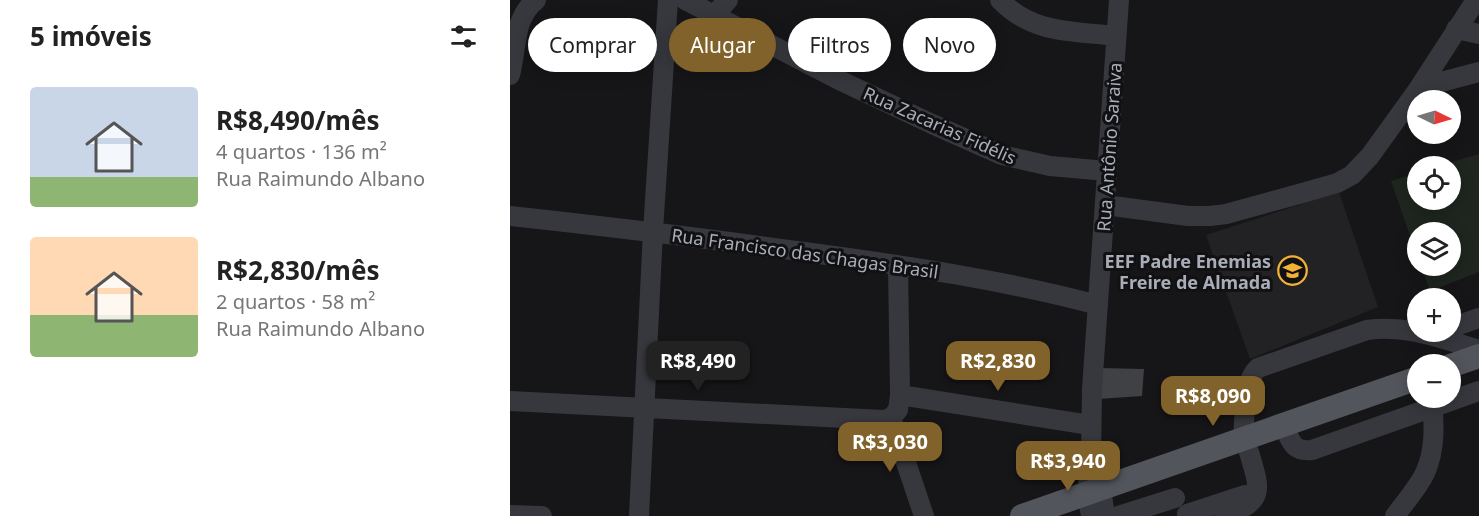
<!DOCTYPE html>
<html lang="pt">
<meta charset="utf-8">
<style>
:root{--surface:#fff;--page:#f2f2f2;--text:#222;--muted:#767676;--accent:#80622a}
body{margin:0;font-family:"Noto Sans",sans-serif;background:var(--page);color:var(--text);height:100vh;display:flex;flex-direction:column;font-size:22px;white-space:nowrap}
*{box-sizing:border-box;margin:0}
p{font-size:20px;color:var(--muted)}
.icon{flex:none;width:33px;height:33px;fill:none;stroke:currentColor;stroke-width:2;stroke-linecap:round;stroke-linejoin:round}
.map{position:relative;flex:1;overflow:hidden}
.sheet{display:flex;flex-direction:column;background:var(--surface);width:510px}
.sheet>*{flex:none}
.top-card{position:absolute;left:18px;top:18px;width:570px;height:54px;display:flex;gap:12px}
.needle{width:39px;rotate:95deg}
.tools{position:absolute;left:897px;top:90px;display:grid;gap:12px}
.tools a{display:grid;place-items:center;width:54px;height:54px;border-radius:50%;background:var(--surface);box-shadow:0 3px 15px #0003;font-size:30px}
.price{position:absolute;translate:-50% -51px;padding:0 14px;border-radius:12px;background:var(--accent);color:#fff;font-size:20px;line-height:39px;filter:drop-shadow(0 2px 3px #0008)}
.price::after{content:'';position:absolute;left:50%;top:36px;width:18px;height:14px;margin-left:-9px;background:inherit;clip-path:polygon(0 0,100% 0,50% 100%)}
.price.active{background:#222;color:#fff}
ul{padding:0;list-style:none}
li{display:flex;align-items:center;gap:18px;height:150px;padding:0 30px}
li span{display:grid;place-items:center;flex:none;width:168px;height:120px;border-radius:6px;color:#555}
li>.icon{margin-inline-start:auto}
span .icon{width:72px;height:72px;fill:#fffc;stroke-width:1}
li b{font-size:26px}
h2{display:flex;justify-content:space-between;align-items:center;height:72px;padding:0 30px;font-size:26px}
.pill{padding:0 21px;border-radius:27px;background:var(--surface);box-shadow:0 3px 15px #0003;font-size:21px;line-height:54px}
.pill.active{background:var(--accent);color:#fff}
main{display:flex;flex:1;min-height:0}
.map>svg:first-child{display:block}
</style>
<main>
<section class="sheet">
<h2>5 imóveis<svg class="icon" aria-label="filters" viewBox="0 0 24 24"><path d="M4 7h16M4 17h16"/><circle cx="9" cy="7" r="2"/><circle cx="15" cy="17" r="2"/></svg></h2>
<ul>
<li><span style="background:linear-gradient(#c9d6e8 75%,#8fb573 0)"><svg class="icon" aria-label="home" viewBox="0 0 24 24"><path d="M3 11l9-7 9 7M6 9v11h12V9"/></svg></span><div><b>R$8,490/mês</b><p>4 quartos · 136 m²</p><p>Rua Raimundo Albano</p></div></li>
<li><span style="background:linear-gradient(#ffd9b3 65%,#8fb573 0)"><svg class="icon" aria-label="home" viewBox="0 0 24 24"><path d="M3 11l9-7 9 7M6 9v11h12V9"/></svg></span><div><b>R$2,830/mês</b><p>2 quartos · 58 m²</p><p>Rua Raimundo Albano</p></div></li>
</ul>
</section>
<div class="map">
<svg width="969" height="516" viewBox="0 0 969 516">
<rect width="100%" height="100%" fill="#161618"/>
<!-- built -->
<path fill="#222225" d="M829,192L868,307L740,359L696,235Z"/>
<!-- green -->
<path fill="#1e261f" d="M969,154V272L920,291L911,266H940V232H908L907,256L881,181L907,173L908,200H940V166H928Z"/>
<!-- building -->
<path fill="#404145" d="M589,368L634,369L632,396L588,399Z"/>
<g fill="none" stroke-linecap="round" stroke-linejoin="round">
<!-- minor -->
<path stroke="#37383d" stroke-width="20" d="M175,0L327,79L422,124L492,155L540,166L597,171
M490,0C522,34 563,31 606,36
M205,14L218,0
M946,29L969,34
M0,75C7,49 3,18 26,0
M909,88L969,72
M595,205L678,216H700L716,214L796,192L827,183L842,175L860,156L909,88L966,0
M0,216C101,227 201,239 302,253C398,266 494,280 588,305
M940,328L969,318
M390,395L580,425
M0,401L373,420L381,418L388,410L390,395L388,265
M381,418L414,516
M773,424C781,441 782,452 802,450L969,391
M733,438C735,419 733,381 748,368L857,330C895,324 933,339 969,350
M582,477L591,488L595,516
M677,514L735,495
M0,515L32,516
M129,516L143,231L158,0
M581,516L577,493L581,460L582,389L609,0
M608,516L665,498
M715,516C756,500 750,490 739,452
M885,516C894,503 908,488 915,473C926,449 924,423 922,398"/>
<!-- major -->
<path stroke="#53555c" stroke-width="24" d="M940,366L969,356
M512,516L908,378"/>
</g>
<!-- icons -->
<defs>
<symbol id="school-ring" viewBox="-11 -11 22 22"><circle r="9.5" fill="#111113" stroke="#f2b134" stroke-width="1.5"/><path d="M0-5L7-2L0 1L-7-2ZM-4 1L0 2.5L4 1V4Q0 6-4 4Z" fill="#f2b134"/></symbol>
</defs>
<g fill-rule="evenodd">
<use href="#school-ring" x="766" y="254" width="33" height="33"/>
</g>
<g text-anchor="middle" dominant-baseline="central" stroke-width="6" stroke-linejoin="round" paint-order="stroke">
<!-- street labels -->
<g font-size="18" fill="#a8adb8" stroke="#111113">
<text transform="translate(430 125) rotate(24)">Rua Zacarias Fidélis</text>
<text transform="translate(599 147) rotate(-86)">Rua Antônio Saraiva</text>
<text transform="translate(295 253) rotate(8)">Rua Francisco das Chagas Brasil</text>
</g>
<!-- poi labels -->
<g font-size="18" font-weight="bold" fill="#a8adb8" stroke="#111113" text-anchor="end">
<text x="761" y="261">EEF Padre Enemias<tspan x="761" dy="21">Freire de Almada</tspan></text>
</g>
</g>
</svg>
<div class="tools">
<a><svg class="needle" viewBox="-14 -14 28 28"><path d="M0-13l5 13h-10z" fill="#e53935"/><path d="M0 13l5-13h-10z" fill="#767676"/></svg></a>
<a><svg class="icon" aria-label="locate" viewBox="0 0 24 24"><circle cx="12" cy="12" r="6"/><path d="M12 2v4M12 18v4M2 12h4M18 12h4"/></svg></a>
<a><svg class="icon" aria-label="layers" viewBox="0 0 24 24"><path d="M12 4l9 5-9 5-9-5zM3 14l9 5 9-5"/></svg></a>
<a>+</a>
<a>−</a>
</div>
<b class="price active" style="left:188px;top:392px">R$8,490</b>
<b class="price" style="left:488px;top:392px">R$2,830</b>
<b class="price" style="left:703px;top:427px">R$8,090</b>
<b class="price" style="left:380px;top:473px">R$3,030</b>
<b class="price" style="left:558px;top:492px">R$3,940</b>
<div class="top-card">
<a class="pill">Comprar</a>
<a class="pill active">Alugar</a>
<a class="pill">Filtros</a>
<a class="pill">Novo</a>
</div>
</div>
</main>
